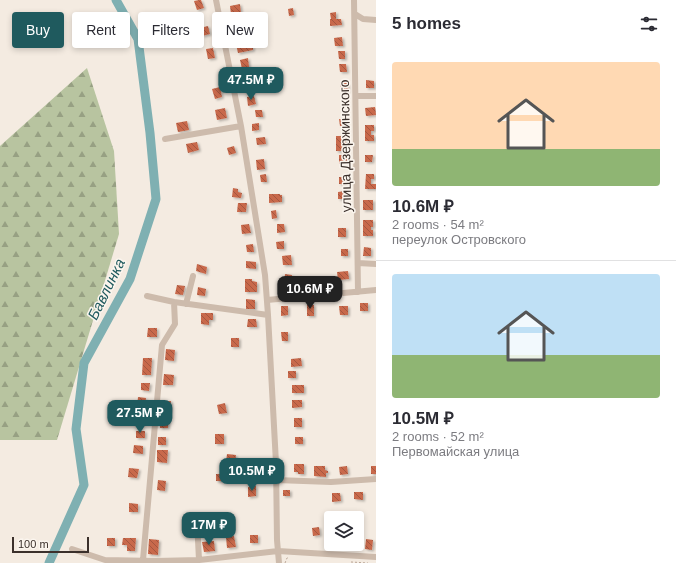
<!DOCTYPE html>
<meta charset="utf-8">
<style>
:root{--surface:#fff;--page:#f7f7f7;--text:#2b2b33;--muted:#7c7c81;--line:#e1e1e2;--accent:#1f5a5e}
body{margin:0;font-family:Helvetica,sans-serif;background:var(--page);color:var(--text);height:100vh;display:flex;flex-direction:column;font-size:15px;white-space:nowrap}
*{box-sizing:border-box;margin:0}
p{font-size:13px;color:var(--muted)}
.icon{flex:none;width:22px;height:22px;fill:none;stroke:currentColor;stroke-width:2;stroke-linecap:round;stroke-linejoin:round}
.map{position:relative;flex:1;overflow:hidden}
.drawer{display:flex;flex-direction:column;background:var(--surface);width:300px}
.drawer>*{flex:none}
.guide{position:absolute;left:12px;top:12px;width:304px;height:36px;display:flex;gap:8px}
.fabs{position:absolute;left:324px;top:511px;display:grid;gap:8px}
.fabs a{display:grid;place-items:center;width:40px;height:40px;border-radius:4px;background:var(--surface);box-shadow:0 2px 6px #0003;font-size:20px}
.scale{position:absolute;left:12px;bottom:10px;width:77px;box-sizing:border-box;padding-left:4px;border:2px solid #3b302b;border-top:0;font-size:11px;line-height:14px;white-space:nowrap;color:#3b302b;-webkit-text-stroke:3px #fbf5ee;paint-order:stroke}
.price{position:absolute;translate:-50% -34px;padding:0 9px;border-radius:8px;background:var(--accent);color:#fff;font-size:13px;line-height:26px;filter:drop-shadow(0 1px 2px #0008)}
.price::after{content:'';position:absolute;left:50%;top:24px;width:12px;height:9px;margin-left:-6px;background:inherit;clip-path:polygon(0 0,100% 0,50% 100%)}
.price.active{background:#222;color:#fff}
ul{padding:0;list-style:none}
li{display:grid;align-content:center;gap:8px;height:212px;padding:0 16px}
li+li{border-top:1px solid var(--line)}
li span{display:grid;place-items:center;height:124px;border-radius:4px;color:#555}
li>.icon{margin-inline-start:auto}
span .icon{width:72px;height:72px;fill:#fffc;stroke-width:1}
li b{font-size:17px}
h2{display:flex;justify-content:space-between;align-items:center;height:48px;padding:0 16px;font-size:17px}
.pill{padding:0 14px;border-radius:4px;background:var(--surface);box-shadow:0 2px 6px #0003;font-size:14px;line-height:36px}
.pill.active{background:var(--accent);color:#fff}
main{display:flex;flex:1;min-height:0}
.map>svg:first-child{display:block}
</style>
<main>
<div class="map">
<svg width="376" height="563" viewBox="0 0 376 563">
<defs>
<pattern id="forest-firs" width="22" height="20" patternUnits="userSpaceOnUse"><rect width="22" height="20" fill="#b8c4a0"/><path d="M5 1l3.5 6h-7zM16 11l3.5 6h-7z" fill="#97a083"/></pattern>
<pattern id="building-back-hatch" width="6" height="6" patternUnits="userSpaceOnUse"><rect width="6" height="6" fill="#c8694b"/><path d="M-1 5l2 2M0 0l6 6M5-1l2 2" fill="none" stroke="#a4573f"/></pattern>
<filter id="shadow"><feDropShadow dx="2" dy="1.5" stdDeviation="1" flood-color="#0004"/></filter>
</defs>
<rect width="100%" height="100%" fill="#f4ebe1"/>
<!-- forest -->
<path fill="url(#forest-firs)" d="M87,68L114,151L119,234L57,440H0V146Z"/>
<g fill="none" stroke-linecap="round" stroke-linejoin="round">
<!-- river -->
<path stroke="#7fb0b2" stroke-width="9" d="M49,563L84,485L76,429L84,363L130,279L156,199L150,133L138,39L116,0"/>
</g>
<!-- building -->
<path fill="url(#building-back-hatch)" filter="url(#shadow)" d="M199,0H201L204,8L197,10L194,1Z
M240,4L241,13L231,14L230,6Z
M293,8L294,15L289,16L288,9Z
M336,12V19H341L342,25L330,26V19H331L330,13Z
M187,16L189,24L180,26L178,18Z
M239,21L240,28L232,29L231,22Z
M208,26L210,34L202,36L200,28Z
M175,30L178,38L170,40L168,32Z
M342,37L343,46H335L334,38Z
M245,42L246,48L253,46V50L238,53L236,44Z
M213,48L215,58L208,59L206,49Z
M338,51H345V59H339Z
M248,58L249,67L242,69L240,60Z
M339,64H346L347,72H340Z
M250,73L251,83L244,84L242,75Z
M366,80L374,81V88H366Z
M340,82H347L348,91H341Z
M220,87L222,97L215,99L212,89Z
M254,96L256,104L248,106L247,97Z
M375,107L376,115L366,116L365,108Z
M225,108L227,118L217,120L215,110Z
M255,110H262L263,117H256Z
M339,119H345L346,126H340Z
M187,121L189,130L178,132L176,123Z
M259,123V130L252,131V124Z
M365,125H374V131H371V135H374V141H365Z
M336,136H346V151H336Z
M265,137L266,144L257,145L256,138Z
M197,142L199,150L188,153L186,144Z
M234,146L236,153L229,155L227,148Z
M339,155H347V163L339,164Z
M365,155H373L372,162H365Z
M264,159L265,169L257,170L256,160Z
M266,174L267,182H261L260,175Z
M366,174H374V179H371V184H376V189H365Z
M339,177H346L345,184H339Z
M233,188L238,189V192L242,193L241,198L232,197Z
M345,191V199H338V192Z
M269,194H280V195H282V202L269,203Z
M363,200H373V210H363Z
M238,203H247L246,212H237Z
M276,210L277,218L272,219L271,211Z
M363,220H373V227H371V230H373V236H363Z
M249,224L251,233L242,234L241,225Z
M277,224H284L285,232L277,233Z
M338,228H346V237H338Z
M284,241V249H277L276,242Z
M253,244L254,252H247L246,245Z
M364,247L371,248V256H363Z
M341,249H348V256H341Z
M291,255L292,265H283L282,256Z
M246,261L256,262V269L246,268Z
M197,264L207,267L206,274L196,271Z
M348,271L349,279L338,280L337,272Z
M285,274L292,275L291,284H284Z
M314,278H322V286H314Z
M245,279H252V281L257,282V292H245Z
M177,285L185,286L183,295L175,294Z
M198,287L206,289L205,296L197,295Z
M246,299L255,300V309H246Z
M360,303H368V311H360Z
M307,305H314V316H307Z
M281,306H288V315L281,316Z
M339,306H348V315H340Z
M201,313H213V320H209V325L201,324Z
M248,319H256L257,327H247Z
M148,328H157V337H147Z
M281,332H288V341H282Z
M231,338H239V347H231Z
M166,349L175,350L174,361L165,360Z
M143,358H152L151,375H142Z
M301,358L302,366L291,367V359Z
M288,371H296V378H288Z
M164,374L174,375L173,385H163Z
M141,383H150L149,391L141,390Z
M292,385H304V393H292Z
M138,397L146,398L145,407H137Z
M292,400H302V407L292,408Z
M163,401H171L170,411H162Z
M225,403L227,413L219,414L217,405Z
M138,412H147L146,421L137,420Z
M294,418H302V427H294Z
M160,419H168V428H160Z
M136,431H145V438H136Z
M215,434H224V444H215Z
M158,437H166V445H158Z
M295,437H303V444H295Z
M134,445L143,446V454L133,453Z
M157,450H168L167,463L157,462Z
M227,454L236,455L235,463L226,462Z
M294,464H304V474H298V472H294Z
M314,466H325V470L328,471V473H326V477L314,476Z
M347,466L348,474L340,475L339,467Z
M371,466H376V474H371Z
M129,468L139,469L137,478L128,477Z
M216,474H223V481H216Z
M158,480L166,481L165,491L157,490Z
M256,486V496L248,497V487Z
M283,490H290V496H283Z
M354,492H363V500L354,499Z
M332,493H340L341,501L332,502Z
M129,503L138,504V512H129Z
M319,527L320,535L313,536L312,528Z
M250,535H258V543H250Z
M234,536L236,547L227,548L226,537Z
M327,536H331V544H334V546L326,545Z
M107,538H115V546H107Z
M123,538H136L135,551H127V545H122Z
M149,539L159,540L158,555L148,554Z
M366,539L373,540L372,550L365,549Z
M214,541L215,551L204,552L202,542Z"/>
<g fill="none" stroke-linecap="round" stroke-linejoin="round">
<!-- path -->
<path stroke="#b9a596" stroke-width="1" stroke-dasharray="2 2" stroke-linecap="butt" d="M351,562L368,563
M285,563L287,558L289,557"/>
<!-- minor -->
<path stroke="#cdbbac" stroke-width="6" d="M216,0L241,126L265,275L268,315L276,463L277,540L279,563
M354,0L358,292
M355,14L363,19L376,20
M356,96H376
M165,139L241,126
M358,263L376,264
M147,296L174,302L268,315
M267,300L376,290
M186,304L193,276
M276,480L331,482L376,479
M197,520L199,560
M72,549L105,560L156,561L199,560L278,551L376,557
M143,560L162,345L175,324L174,302"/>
</g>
<g text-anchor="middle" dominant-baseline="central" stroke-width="3" stroke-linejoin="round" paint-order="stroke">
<!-- street labels -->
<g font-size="14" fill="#3b302b" stroke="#fbf5ee">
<text transform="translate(345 146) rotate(-91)">улица Дзержинского</text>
</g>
<!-- water labels -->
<g font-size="15" font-style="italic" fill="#1f5a5e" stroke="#fbf5ee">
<text transform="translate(106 289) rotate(-64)">Бавлинка</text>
</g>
</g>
</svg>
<div class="fabs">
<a><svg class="icon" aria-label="layers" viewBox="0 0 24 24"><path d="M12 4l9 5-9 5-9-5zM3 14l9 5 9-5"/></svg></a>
</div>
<div class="scale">100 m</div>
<b class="price" style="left:251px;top:101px">47.5M ₽</b>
<b class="price active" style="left:310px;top:310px">10.6M ₽</b>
<b class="price" style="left:140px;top:434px">27.5M ₽</b>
<b class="price" style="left:252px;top:492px">10.5M ₽</b>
<b class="price" style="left:209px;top:546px">17M ₽</b>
<div class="guide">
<a class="pill active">Buy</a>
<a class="pill">Rent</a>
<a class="pill">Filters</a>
<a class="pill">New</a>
</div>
</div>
<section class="drawer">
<h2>5 homes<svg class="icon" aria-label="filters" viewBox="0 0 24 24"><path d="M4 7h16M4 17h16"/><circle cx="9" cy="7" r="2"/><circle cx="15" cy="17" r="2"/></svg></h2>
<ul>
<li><span style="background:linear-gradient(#ffd9b3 70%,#8fb573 0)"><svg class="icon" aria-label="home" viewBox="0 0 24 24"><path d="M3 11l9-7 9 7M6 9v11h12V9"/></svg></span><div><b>10.6M ₽</b><p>2 rooms · 54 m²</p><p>переулок Островского</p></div></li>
<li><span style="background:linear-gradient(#bfe0f5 65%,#8fb573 0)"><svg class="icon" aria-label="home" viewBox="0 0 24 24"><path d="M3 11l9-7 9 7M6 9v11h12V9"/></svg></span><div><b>10.5M ₽</b><p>2 rooms · 52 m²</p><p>Первомайская улица</p></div></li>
</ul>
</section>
</main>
